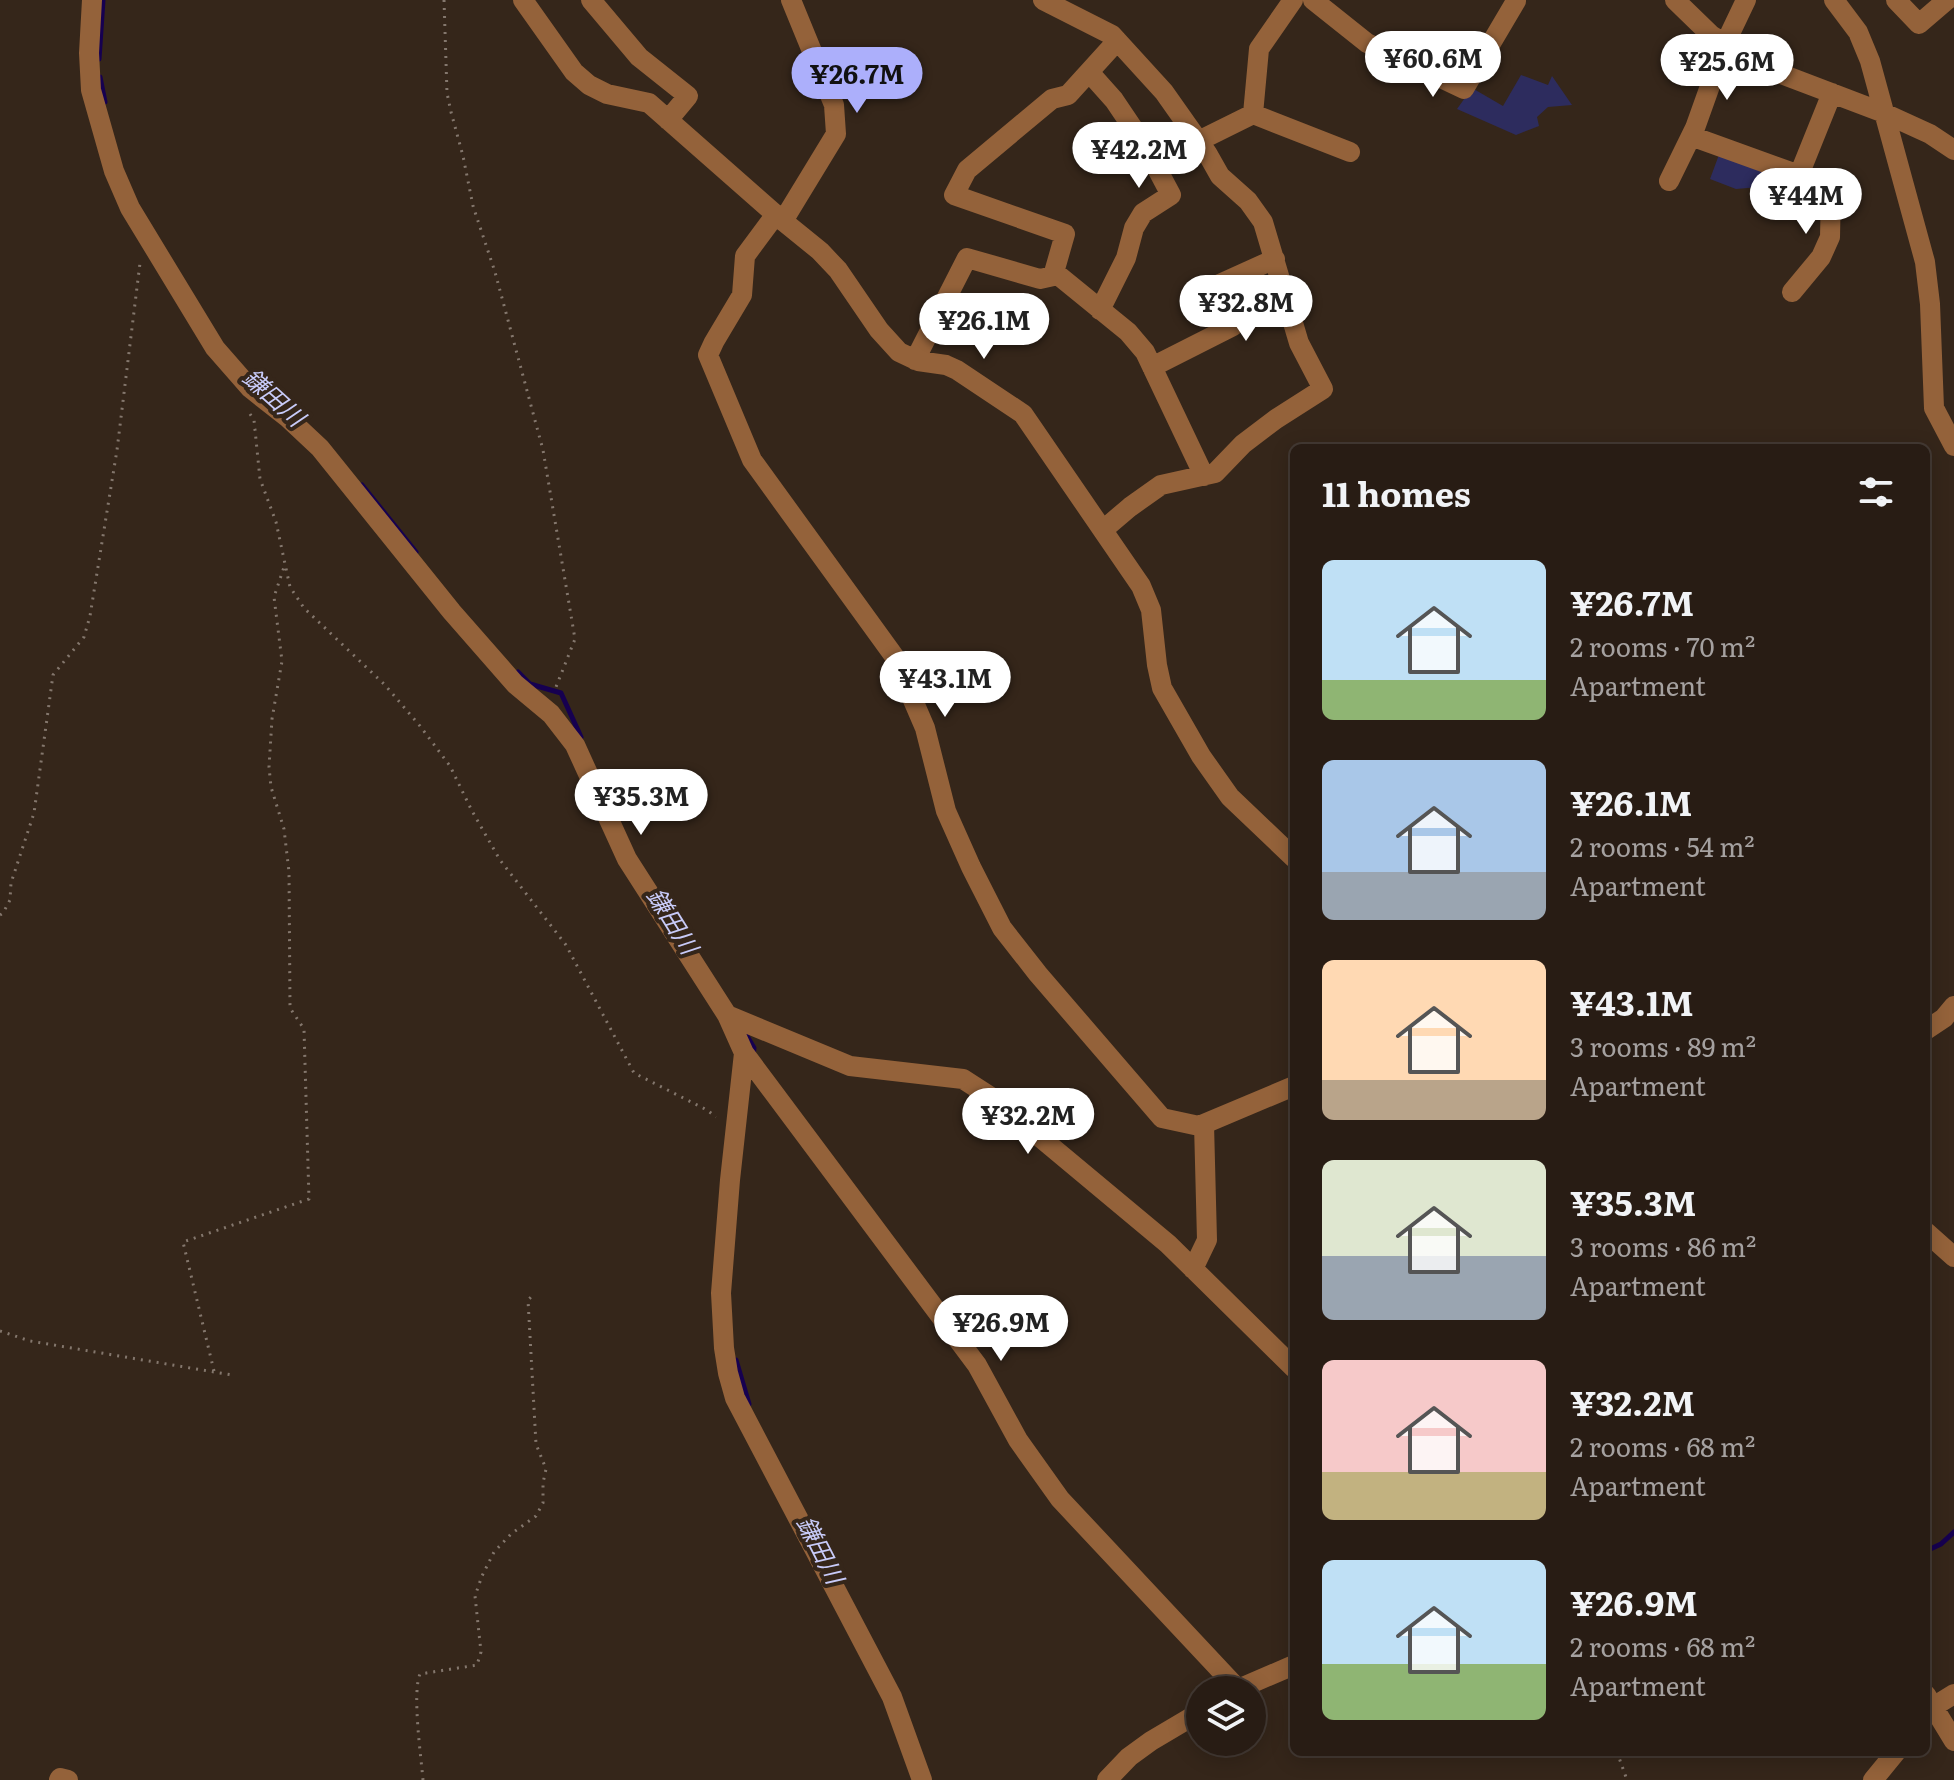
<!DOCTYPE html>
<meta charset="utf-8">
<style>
:root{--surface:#281c14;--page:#30251d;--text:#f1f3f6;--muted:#a5a1a0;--line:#443a34;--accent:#acaffb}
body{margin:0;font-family:Literata,"Noto Sans JP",serif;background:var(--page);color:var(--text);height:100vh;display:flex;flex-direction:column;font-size:30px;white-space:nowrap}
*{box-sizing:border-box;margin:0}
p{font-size:26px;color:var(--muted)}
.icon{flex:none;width:44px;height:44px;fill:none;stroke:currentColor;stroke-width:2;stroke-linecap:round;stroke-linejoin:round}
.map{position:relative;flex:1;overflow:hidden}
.details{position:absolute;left:1290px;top:444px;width:640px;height:1312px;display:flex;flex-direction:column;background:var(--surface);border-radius:12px;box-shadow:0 4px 20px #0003,0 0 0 2px var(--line)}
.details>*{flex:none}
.buttons{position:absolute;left:1186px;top:1676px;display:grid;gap:16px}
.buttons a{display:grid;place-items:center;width:80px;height:80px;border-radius:50%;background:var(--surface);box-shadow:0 4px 20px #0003,0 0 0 2px var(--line);font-size:40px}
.price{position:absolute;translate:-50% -68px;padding:0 18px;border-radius:28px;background:#fff;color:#222;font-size:26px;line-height:52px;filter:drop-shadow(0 2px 4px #0008)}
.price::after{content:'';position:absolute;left:50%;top:48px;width:24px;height:18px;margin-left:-12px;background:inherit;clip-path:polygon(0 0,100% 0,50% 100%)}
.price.active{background:var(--accent);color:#111}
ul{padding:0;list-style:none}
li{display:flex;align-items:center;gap:24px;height:200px;padding:0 32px}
li span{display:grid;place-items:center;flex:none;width:224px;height:160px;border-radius:12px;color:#555}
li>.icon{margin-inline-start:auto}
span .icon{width:96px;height:96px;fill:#fffc;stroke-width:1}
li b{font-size:34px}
h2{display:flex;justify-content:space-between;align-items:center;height:96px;padding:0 32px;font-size:34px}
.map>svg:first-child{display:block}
</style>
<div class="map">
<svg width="1954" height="1780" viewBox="0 0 1954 1780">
<rect width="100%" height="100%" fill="#35261a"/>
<!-- green -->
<path fill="#2d2c5e" d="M1521,75L1548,85L1552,76L1572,105L1548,107L1537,117L1539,126L1516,135L1457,109L1472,88L1503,106Z
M1720,152L1801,176L1785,209L1771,216L1759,187L1736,189L1710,179Z"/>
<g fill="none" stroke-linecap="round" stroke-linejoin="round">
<!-- stream -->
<path stroke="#160050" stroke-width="5" d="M99,59L103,0
M100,77L105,102
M362,485L416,552
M518,672L530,684L561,693L581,737
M747,1036L754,1048L753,1056
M736,1360L749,1404
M1926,1551L1941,1544L1954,1532"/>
<!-- path -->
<path stroke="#84776d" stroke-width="3" stroke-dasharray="2 6" stroke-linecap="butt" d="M444,0L447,93L451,112L463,156L473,206L495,272L543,450L575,639L554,692
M250,414L254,420L260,479L276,522L290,587L304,608L385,685L420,726L450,766L472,811L500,860L566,945L634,1073L707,1110L716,1117
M0,915L3,913L10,900L11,883L34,813L53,675L84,637L90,616L117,450L140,263
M0,1331L30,1341L232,1375
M214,1371L183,1242L309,1199L304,1029L290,1008L289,872L284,829L271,787L269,767L272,719L282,661L274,597L284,567
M1617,1752L1627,1780
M423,1780C421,1756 412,1693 420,1674L477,1665L481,1652L475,1596L482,1576L494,1552L511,1534L536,1516L543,1503V1483L546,1469L536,1444L528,1300L534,1294"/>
<!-- minor -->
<path stroke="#94623a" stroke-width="20" d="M92,0L89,53L91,90L114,171L130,208L215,348L250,388L288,418L320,448L452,612L515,684L551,714L575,745L627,859L727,1015L744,1053L730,1180L721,1293L724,1348L728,1373L735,1398L892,1697L922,1780
M523,0L574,72L589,85L607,94L649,103L783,221L820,251L838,270L879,330L899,352L918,361L946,365L957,370L1023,414L1141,586L1151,610L1157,665L1162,688L1201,756L1230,797L1294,858
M591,0L639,57L688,96L668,120
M1043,0L1112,35L1164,92L1207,153L1220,176L1248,201L1263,222L1299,343L1323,389L1276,419L1243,444L1215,473L1161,485L1130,507L1103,530
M1313,0L1367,43L1464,89L1516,1
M1675,0L1711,35L1763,67L1884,113L1930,134L1954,150
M1834,0L1858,32L1870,61L1925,262L1930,304L1934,408L1954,446
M1896,0L1919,24L1947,0
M1089,72L1114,100L1145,146L1171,195L1143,213L1134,228L1126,258L1100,310
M1253,114L1350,152
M1691,136L1799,175L1832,93
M1154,163L1253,114L1259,49L1293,0
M1669,181L1695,128L1725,44L1746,0
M776,214L745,256L742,295L714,342L708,355L752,460L894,656L925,728L946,811L971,867L1002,928L1038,974L1162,1118L1199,1126L1294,1086
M783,221L836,134L834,105L791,0
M1053,276L1065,234L954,195L967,170L1052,99L1068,95L1117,41
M1792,292L1821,257L1830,237L1831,189L1799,175
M915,360L967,258L1040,279L1058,275L1128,332L1145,352L1204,476
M1152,367L1233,326L1215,286L1275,259
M727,1015L850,1066L963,1079L994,1099L1168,1244L1294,1368
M1926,1030L1944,1018L1954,1006
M744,1053L977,1365L1018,1440L1060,1499L1238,1689
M1926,1232L1954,1257
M1193,1269L1207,1240L1204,1124
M1236,1690L1294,1665
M1926,1695L1954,1741
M1926,1715L1933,1707L1954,1694
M59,1780L60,1778L68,1780
M1107,1780L1129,1757L1151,1741L1200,1712
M1873,1780L1896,1752"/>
</g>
<g text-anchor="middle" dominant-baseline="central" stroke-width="8" stroke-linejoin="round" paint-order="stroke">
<!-- water labels -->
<g font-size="24" font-style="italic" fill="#c8cbf9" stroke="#35261a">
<text transform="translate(275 396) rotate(42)">鎌田川</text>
<text transform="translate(674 920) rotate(58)">鎌田川</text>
<text transform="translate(822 1549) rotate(63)">鎌田川</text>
</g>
</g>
</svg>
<div class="buttons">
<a><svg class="icon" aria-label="layers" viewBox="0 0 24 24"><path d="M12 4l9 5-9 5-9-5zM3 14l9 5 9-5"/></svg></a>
</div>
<b class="price" style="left:1433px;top:99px">¥60.6M</b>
<b class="price" style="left:1727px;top:102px">¥25.6M</b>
<b class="price active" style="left:857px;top:115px">¥26.7M</b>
<b class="price" style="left:1139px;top:190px">¥42.2M</b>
<b class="price" style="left:1806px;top:236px">¥44M</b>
<b class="price" style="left:1246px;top:343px">¥32.8M</b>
<b class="price" style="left:984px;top:361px">¥26.1M</b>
<b class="price" style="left:945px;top:719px">¥43.1M</b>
<b class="price" style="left:641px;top:837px">¥35.3M</b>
<b class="price" style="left:1028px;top:1156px">¥32.2M</b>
<b class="price" style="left:1001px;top:1363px">¥26.9M</b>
<section class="details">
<h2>11 homes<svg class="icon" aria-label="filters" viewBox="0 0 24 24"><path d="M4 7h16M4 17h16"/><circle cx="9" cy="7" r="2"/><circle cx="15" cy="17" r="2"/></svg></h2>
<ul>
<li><span style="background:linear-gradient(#bfe0f5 75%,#8fb573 0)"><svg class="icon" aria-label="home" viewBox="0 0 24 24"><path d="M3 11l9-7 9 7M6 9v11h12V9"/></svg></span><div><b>¥26.7M</b><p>2 rooms · 70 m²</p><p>Apartment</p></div></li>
<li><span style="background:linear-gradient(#a9c7e8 70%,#9aa5b1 0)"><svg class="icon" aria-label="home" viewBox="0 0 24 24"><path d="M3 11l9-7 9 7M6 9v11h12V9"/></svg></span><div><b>¥26.1M</b><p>2 rooms · 54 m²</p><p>Apartment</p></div></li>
<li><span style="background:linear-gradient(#ffd9b3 75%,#b9a48a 0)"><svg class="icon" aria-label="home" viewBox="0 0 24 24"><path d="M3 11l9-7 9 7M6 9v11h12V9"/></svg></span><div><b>¥43.1M</b><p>3 rooms · 89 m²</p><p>Apartment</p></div></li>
<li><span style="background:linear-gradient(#dfe7d0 60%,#9aa5b1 0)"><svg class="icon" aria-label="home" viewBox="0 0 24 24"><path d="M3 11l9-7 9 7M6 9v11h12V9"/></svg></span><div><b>¥35.3M</b><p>3 rooms · 86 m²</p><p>Apartment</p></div></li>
<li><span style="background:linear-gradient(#f6c9c9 70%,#c2b280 0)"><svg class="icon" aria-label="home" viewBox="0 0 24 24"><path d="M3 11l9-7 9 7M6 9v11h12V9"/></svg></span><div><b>¥32.2M</b><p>2 rooms · 68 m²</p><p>Apartment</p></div></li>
<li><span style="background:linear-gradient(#bfe0f5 65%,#8fb573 0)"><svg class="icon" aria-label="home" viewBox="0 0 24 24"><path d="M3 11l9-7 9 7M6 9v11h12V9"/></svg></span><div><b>¥26.9M</b><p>2 rooms · 68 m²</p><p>Apartment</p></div></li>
</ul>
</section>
</div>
